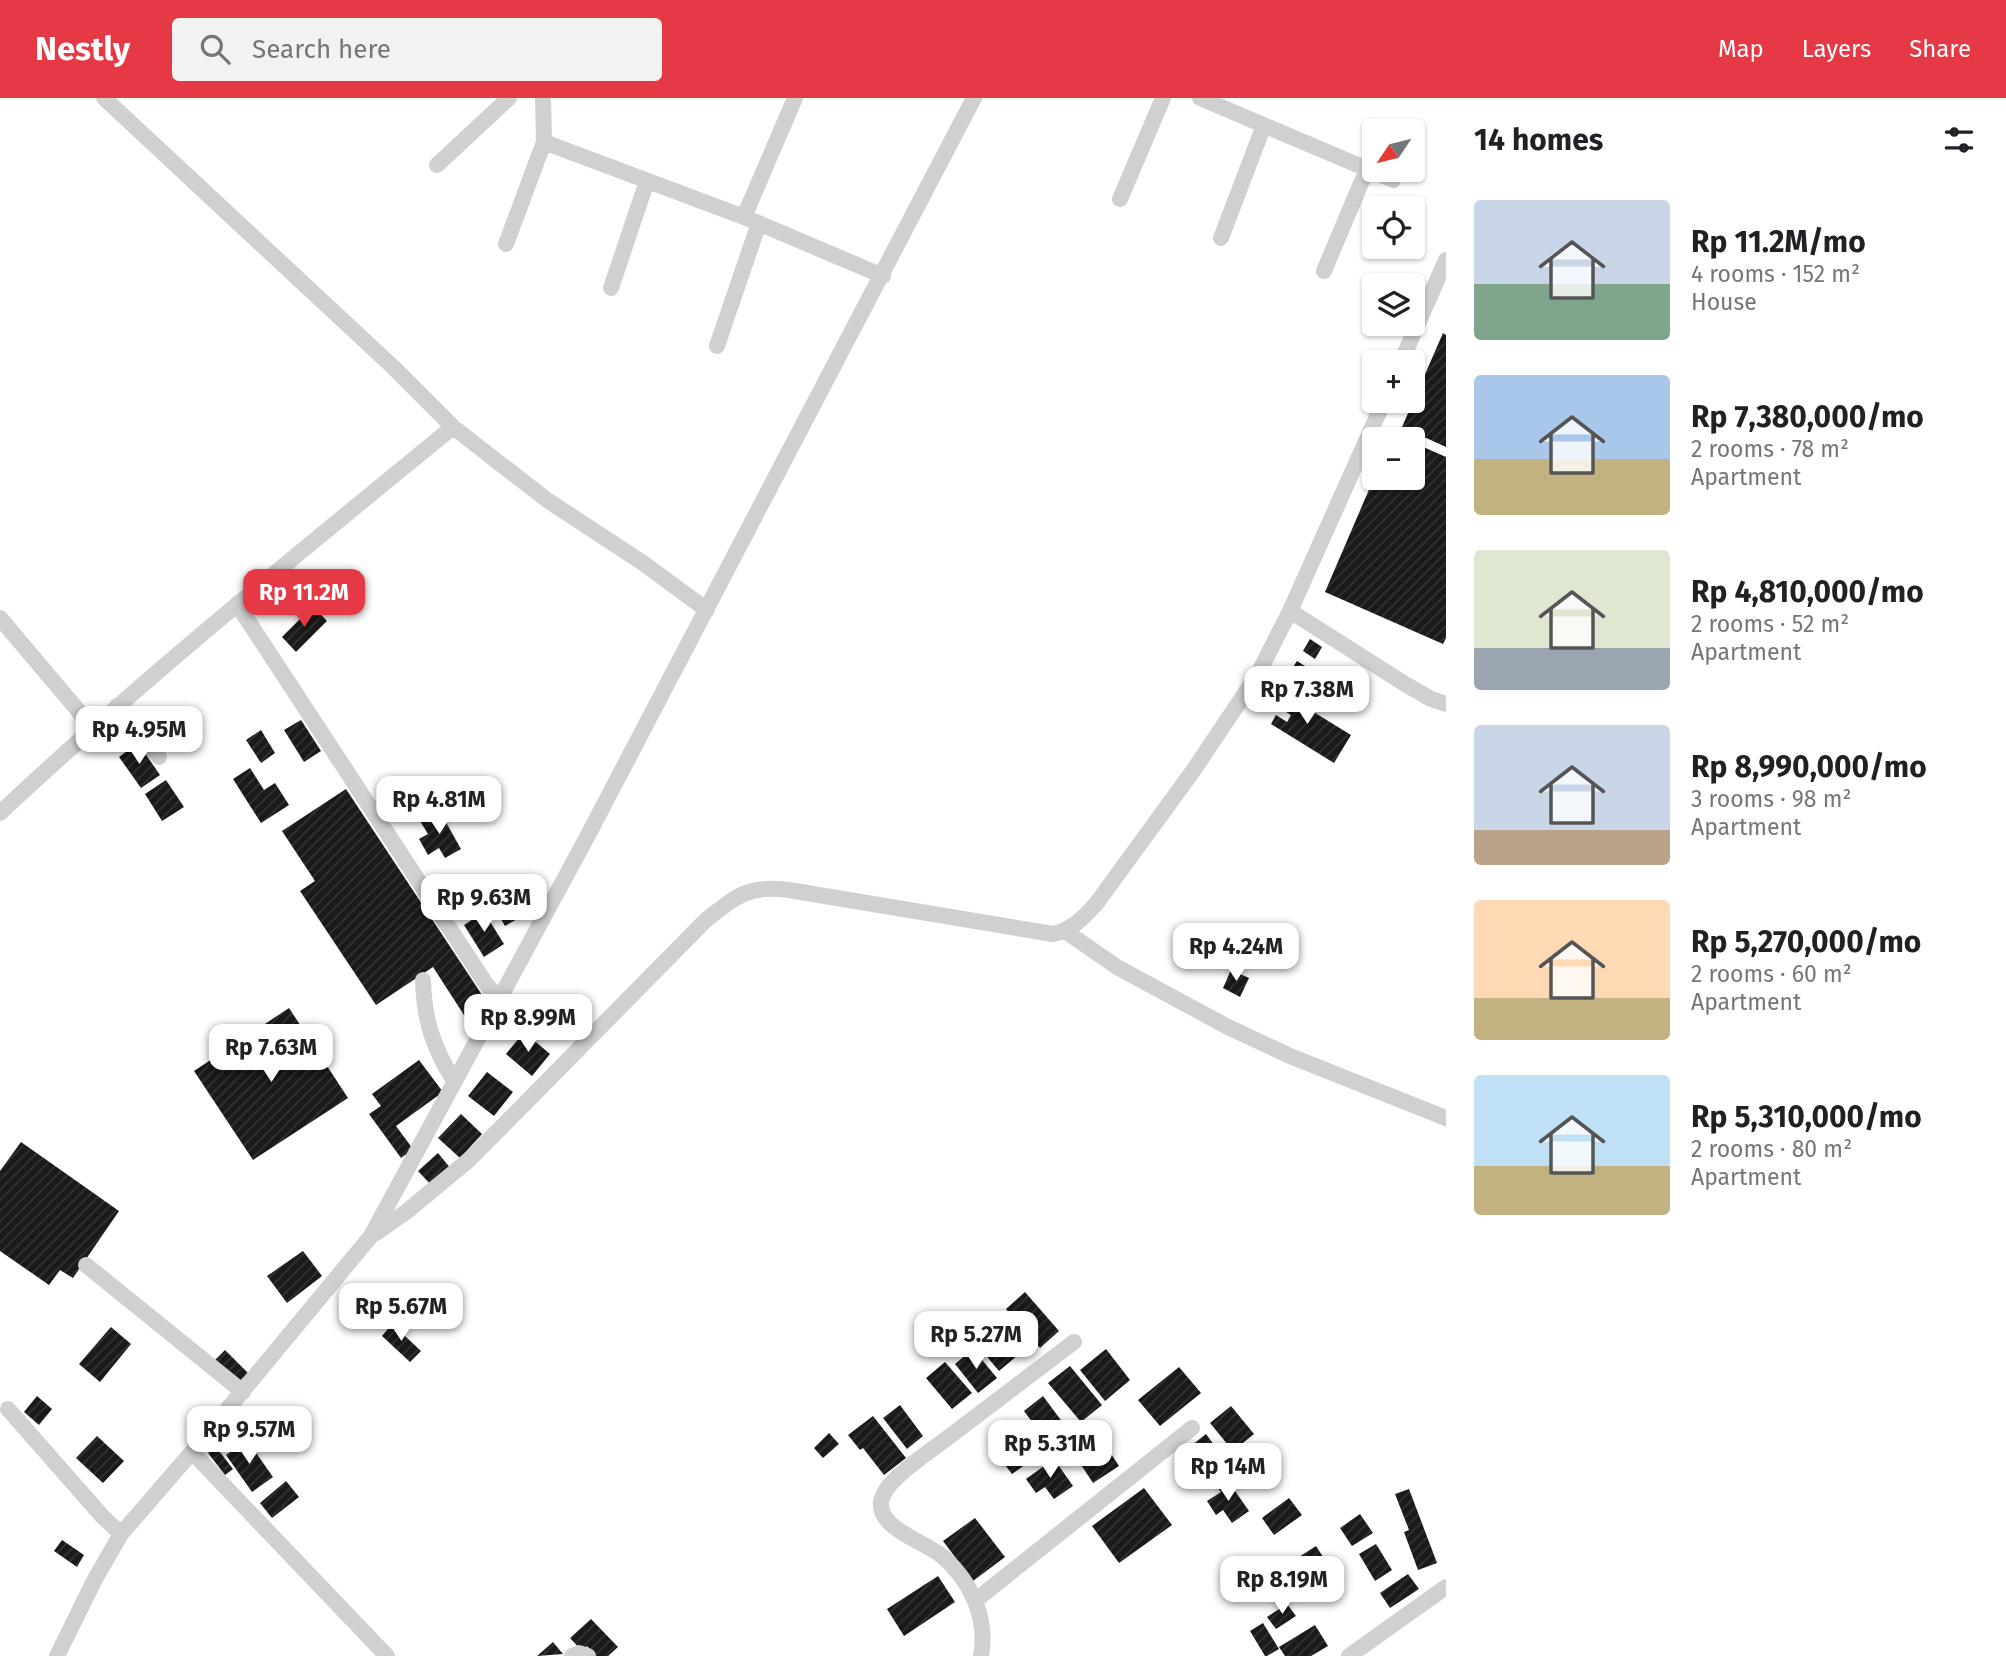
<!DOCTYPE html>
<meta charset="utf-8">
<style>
:root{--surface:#fff;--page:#f2f2f2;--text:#202124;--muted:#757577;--accent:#e63946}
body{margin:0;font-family:"Fira Sans",sans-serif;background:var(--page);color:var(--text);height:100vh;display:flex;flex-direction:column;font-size:26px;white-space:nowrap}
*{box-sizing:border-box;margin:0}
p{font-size:23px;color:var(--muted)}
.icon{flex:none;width:38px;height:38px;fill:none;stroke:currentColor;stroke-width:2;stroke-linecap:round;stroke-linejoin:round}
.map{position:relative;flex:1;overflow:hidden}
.drawer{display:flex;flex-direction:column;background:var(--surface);width:560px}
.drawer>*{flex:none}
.needle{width:46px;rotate:235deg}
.tools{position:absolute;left:1362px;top:21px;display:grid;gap:14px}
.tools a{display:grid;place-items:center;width:63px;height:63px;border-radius:7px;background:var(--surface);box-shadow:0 2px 5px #0004;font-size:35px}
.price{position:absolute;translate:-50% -60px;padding:0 16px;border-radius:14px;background:#fff;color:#222;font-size:23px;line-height:46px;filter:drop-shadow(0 2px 4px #0008)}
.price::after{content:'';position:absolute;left:50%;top:42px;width:21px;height:16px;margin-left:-10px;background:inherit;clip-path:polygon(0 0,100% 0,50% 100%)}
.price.active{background:var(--accent);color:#fff}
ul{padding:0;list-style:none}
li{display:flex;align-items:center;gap:21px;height:175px;padding:0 28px}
li span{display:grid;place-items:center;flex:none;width:196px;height:140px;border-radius:7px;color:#555}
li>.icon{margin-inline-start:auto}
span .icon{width:84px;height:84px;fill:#fffc;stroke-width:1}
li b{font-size:30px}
h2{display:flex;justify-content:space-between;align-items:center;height:84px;padding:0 28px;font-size:30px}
header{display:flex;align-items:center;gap:42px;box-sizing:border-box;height:98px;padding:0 35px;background:var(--accent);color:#fff}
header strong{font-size:33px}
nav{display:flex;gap:38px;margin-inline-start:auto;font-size:24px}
.search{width:490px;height:63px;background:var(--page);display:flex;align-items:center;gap:18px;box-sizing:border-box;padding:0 24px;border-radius:7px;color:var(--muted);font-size:26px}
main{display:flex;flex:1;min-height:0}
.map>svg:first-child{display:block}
</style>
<header>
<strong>Nestly</strong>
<div class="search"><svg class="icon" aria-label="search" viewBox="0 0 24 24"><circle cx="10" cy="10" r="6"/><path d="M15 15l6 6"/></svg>Search here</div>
<nav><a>Map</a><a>Layers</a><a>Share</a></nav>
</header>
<main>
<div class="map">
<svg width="1446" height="1558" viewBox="0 0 1446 1558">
<defs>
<pattern id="building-hatch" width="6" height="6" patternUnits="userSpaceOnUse" patternTransform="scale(1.75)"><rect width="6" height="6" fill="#1a1a1a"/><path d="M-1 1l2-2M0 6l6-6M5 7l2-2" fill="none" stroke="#333"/></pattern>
</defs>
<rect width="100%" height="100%" fill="#fff"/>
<!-- building -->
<path fill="url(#building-hatch)" d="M1443,235L1446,237V349L1402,329Z
M1412,344L1446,359V540L1443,546L1325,494L1374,380H1412Z
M313,508L327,523L296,554L282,539Z
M1310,541L1322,549L1315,561L1303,553Z
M1297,563L1323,579L1312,598L1285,581Z
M1268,586L1351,637L1334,665L1271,626L1276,617L1287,624L1291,617L1260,598Z
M301,622L321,653L304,664L284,632Z
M261,632L275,655L261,665L246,642Z
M138,645L160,677L141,690L119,659Z
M250,670L264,692L275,685L289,707L261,725L233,681Z
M166,682L184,709L162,723L145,696Z
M346,691L486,903L464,917L433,869L376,907L300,793L315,783L282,733Z
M439,712L461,751L445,760L439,750L428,757L419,741L428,736L420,723Z
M503,776L526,816L505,828L482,788Z
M484,814L504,846L484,859L464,827Z
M1231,872L1249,880L1240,899L1223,890Z
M289,910L348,1000L253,1062L194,973Z
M524,934L550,956L532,978L506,956Z
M419,962L443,994L396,1028L413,1051L401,1060L369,1016L381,1008L372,996Z
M487,974L513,994L494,1018L468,998Z
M461,1016L482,1036L460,1060L438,1040Z
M21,1044L119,1113L73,1180L60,1172L49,1187L0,1153V1073Z
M438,1055L451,1071L432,1088L418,1073Z
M303,1153L322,1178L287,1205L267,1178Z
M1025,1194L1059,1233L1040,1250L1006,1211Z
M1003,1215L1030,1247L999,1273L972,1241Z
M392,1226L421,1253L410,1264L382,1238Z
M111,1229L131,1246L100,1284L79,1266Z
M973,1251L997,1280L978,1295L955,1266Z
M1106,1251L1130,1282L1105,1303L1080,1272Z
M225,1252L248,1275L238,1285L215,1262Z
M945,1264L972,1295L952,1311L926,1280Z
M1070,1268L1102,1307L1081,1324L1048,1285Z
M1179,1269L1201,1295L1160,1328L1138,1302Z
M37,1298L52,1311L39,1327L24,1314Z
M1043,1298L1066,1329L1047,1344L1024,1313Z
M900,1307L923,1338L907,1351L883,1320Z
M1231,1308L1254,1336L1233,1353L1210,1325Z
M873,1318L906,1360L884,1377L863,1350L860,1352L848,1337Z
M1015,1323L1040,1356L1012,1376L1002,1363L1013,1354L999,1336Z
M829,1335L839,1346L823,1360L814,1350Z
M1098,1336L1119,1368L1093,1385L1072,1353Z
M1206,1336L1231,1370L1217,1380L1192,1347Z
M97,1338L124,1363L103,1385L76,1360Z
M247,1342L273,1379L252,1394L226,1357Z
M216,1349L233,1371L225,1377L208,1355Z
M1054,1361L1073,1388L1054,1401L1045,1389L1036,1395L1026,1381Z
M286,1383L299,1399L272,1420L260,1405Z
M1228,1383L1249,1413L1232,1425L1223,1412L1216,1417L1207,1403L1221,1394L1218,1390Z
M1144,1390L1172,1427L1119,1465L1092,1428Z
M1409,1391L1437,1465L1418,1472L1404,1434L1409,1432L1395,1396Z
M1289,1400L1302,1417L1274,1437L1262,1420Z
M1360,1416L1373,1435L1352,1448L1340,1430Z
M975,1420L1005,1459L973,1483L943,1443Z
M62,1442L84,1457L77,1469L54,1453Z
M1376,1446L1392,1472L1375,1483L1359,1456Z
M1316,1448L1327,1465L1302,1481L1291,1464Z
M1408,1476L1419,1491L1390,1510L1380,1495Z
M938,1478L955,1504L904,1538L887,1511Z
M1287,1506L1296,1518L1276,1531L1267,1519Z
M591,1521L618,1549L608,1558H596L587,1548L582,1553L570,1540Z
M1263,1525L1279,1551L1267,1558H1265L1250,1533Z
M1315,1527L1328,1548L1311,1558H1285L1279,1549Z
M553,1544L563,1556L537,1558Z"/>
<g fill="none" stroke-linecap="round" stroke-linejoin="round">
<!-- minor -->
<path stroke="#d0d0d0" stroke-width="16" d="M104,0L393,269L453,329L547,402L643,465L707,512
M543,0L544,44L744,119L883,178
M1200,0L1393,82
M437,67L509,0
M1120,101L1163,0
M744,119L795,0
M1221,140L1264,27
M506,146L544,44
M1324,173L1367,71
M611,190L647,83
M717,248L759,125
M1401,264L1446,162
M237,506L486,886L498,900
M1290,513L1405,586L1431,601L1446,606
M0,520L92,629
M117,608L159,659
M0,715C145,579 299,455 453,329
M1065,833L1117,869L1226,928L1290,958L1446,1020
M423,882C424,922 433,949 454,983
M376,1135L406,1114L470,1061L706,822C738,797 748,787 789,792L1053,836C1072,832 1083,820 1096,806L1193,673L1258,576L1290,513L1384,303
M86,1167L243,1294
M8,1311L102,1418L121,1436
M192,1354L387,1558
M976,1502L1192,1330
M57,1558L95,1481L121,1436L192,1354L371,1138L587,739L974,0
M572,1558L579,1555L588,1558
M981,1558C988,1520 971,1483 942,1458C927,1445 877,1430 881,1404C882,1399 885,1393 888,1389C906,1368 932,1352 954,1335C994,1305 1034,1274 1074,1244
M1349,1558L1446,1489"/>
</g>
</svg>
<div class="tools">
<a><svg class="needle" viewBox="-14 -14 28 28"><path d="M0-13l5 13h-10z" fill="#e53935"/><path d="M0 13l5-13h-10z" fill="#757577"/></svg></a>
<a><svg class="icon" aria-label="locate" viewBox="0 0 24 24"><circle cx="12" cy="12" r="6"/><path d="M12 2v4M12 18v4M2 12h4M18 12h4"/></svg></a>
<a><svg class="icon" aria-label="layers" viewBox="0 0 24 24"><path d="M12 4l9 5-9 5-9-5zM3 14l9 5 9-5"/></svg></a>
<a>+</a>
<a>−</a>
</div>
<b class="price active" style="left:304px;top:531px">Rp 11.2M</b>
<b class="price" style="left:1307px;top:628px">Rp 7.38M</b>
<b class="price" style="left:139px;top:668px">Rp 4.95M</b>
<b class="price" style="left:439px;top:738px">Rp 4.81M</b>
<b class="price" style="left:484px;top:836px">Rp 9.63M</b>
<b class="price" style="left:1236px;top:885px">Rp 4.24M</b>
<b class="price" style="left:528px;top:956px">Rp 8.99M</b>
<b class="price" style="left:271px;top:986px">Rp 7.63M</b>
<b class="price" style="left:401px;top:1245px">Rp 5.67M</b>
<b class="price" style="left:976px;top:1273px">Rp 5.27M</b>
<b class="price" style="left:249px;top:1368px">Rp 9.57M</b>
<b class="price" style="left:1050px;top:1382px">Rp 5.31M</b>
<b class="price" style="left:1228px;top:1405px">Rp 14M</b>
<b class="price" style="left:1282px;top:1518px">Rp 8.19M</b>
</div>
<section class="drawer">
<h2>14 homes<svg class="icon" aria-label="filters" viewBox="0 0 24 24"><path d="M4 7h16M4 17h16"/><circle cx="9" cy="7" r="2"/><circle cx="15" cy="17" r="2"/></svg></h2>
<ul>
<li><span style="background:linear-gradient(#c9d6e8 60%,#7fa58c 0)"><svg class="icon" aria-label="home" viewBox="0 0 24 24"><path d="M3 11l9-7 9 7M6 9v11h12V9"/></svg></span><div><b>Rp 11.2M/mo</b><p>4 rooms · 152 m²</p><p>House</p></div></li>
<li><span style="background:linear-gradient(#a9c7e8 60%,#c2b280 0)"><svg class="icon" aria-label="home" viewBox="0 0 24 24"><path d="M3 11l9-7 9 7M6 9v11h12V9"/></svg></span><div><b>Rp 7,380,000/mo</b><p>2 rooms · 78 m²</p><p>Apartment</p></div></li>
<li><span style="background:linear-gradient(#dfe7d0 70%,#9aa5b1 0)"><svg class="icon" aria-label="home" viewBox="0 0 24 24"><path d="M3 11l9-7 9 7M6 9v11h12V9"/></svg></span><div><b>Rp 4,810,000/mo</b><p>2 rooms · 52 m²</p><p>Apartment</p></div></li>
<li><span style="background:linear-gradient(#c9d6e8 75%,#b9a48a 0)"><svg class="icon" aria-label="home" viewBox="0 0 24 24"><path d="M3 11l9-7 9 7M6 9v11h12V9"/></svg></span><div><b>Rp 8,990,000/mo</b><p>3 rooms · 98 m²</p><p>Apartment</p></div></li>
<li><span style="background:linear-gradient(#ffd9b3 70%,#c2b280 0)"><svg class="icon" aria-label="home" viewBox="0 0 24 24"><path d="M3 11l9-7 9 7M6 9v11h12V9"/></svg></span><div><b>Rp 5,270,000/mo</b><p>2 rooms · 60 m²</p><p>Apartment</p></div></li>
<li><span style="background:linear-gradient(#bfe0f5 65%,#c2b280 0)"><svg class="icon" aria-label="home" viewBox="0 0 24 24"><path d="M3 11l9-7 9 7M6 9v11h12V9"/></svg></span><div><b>Rp 5,310,000/mo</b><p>2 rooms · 80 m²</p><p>Apartment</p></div></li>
</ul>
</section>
</main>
